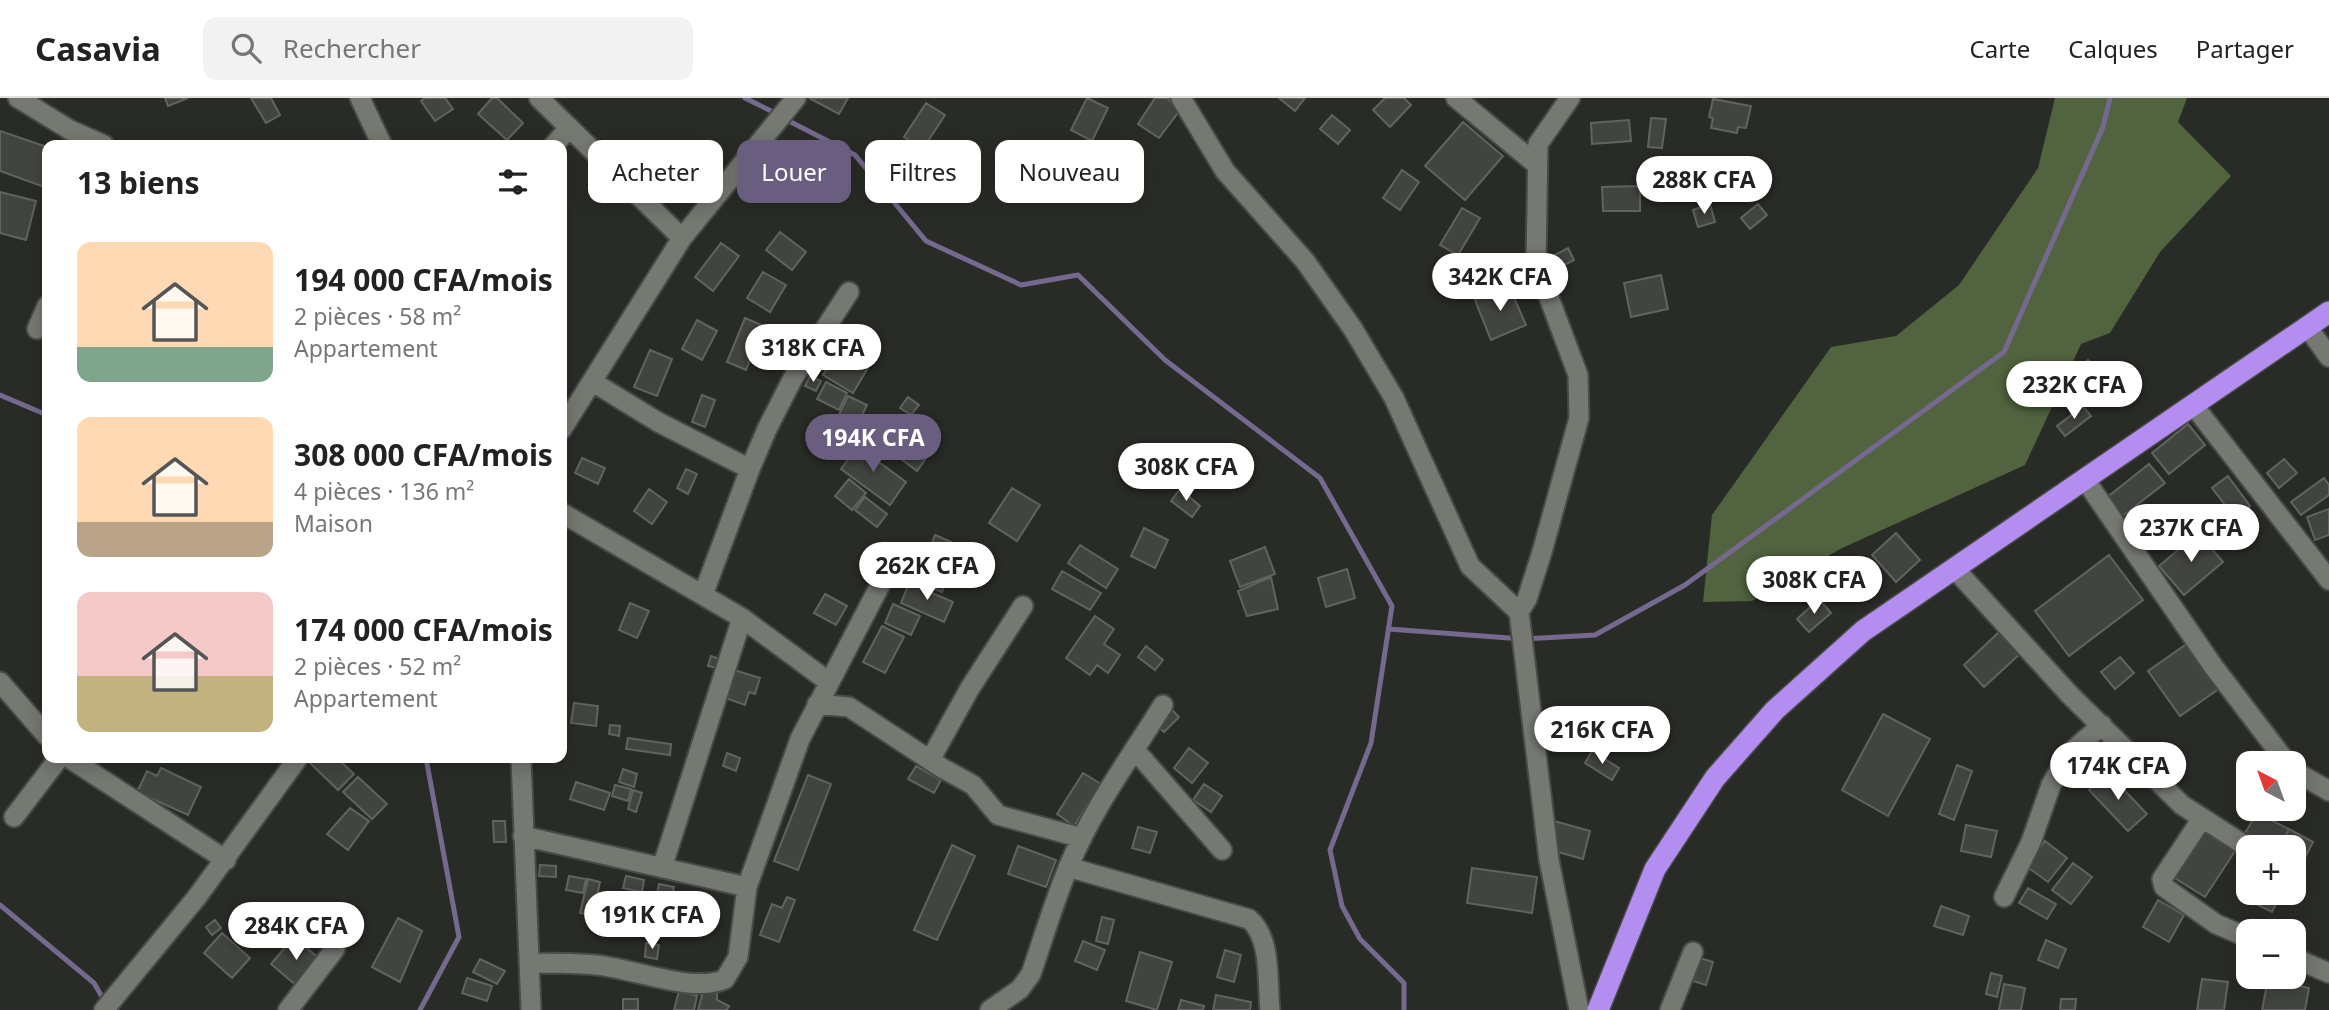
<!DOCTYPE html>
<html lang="fr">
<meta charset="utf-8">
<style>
:root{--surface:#fff;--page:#f2f2f2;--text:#222;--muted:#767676;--line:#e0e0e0;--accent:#6a5e80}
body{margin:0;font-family:"Noto Sans",sans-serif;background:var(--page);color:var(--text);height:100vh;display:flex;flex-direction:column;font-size:26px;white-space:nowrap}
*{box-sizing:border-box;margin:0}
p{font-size:23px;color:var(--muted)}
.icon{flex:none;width:38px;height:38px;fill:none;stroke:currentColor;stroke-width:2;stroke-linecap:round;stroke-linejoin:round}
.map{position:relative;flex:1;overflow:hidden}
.panel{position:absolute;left:42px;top:42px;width:525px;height:623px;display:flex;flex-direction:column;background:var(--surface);border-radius:14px;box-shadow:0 4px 18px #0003}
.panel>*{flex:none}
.top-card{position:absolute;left:588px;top:42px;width:665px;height:63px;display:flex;gap:14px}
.needle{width:46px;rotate:319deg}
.buttons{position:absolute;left:2236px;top:653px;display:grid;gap:14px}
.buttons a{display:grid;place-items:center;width:70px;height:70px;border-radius:14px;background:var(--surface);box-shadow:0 4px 18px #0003;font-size:35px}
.price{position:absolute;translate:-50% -60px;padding:0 16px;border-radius:24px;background:#fff;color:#222;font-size:23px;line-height:46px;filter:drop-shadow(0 2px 4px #0008)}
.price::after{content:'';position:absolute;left:50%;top:42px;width:21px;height:16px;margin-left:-10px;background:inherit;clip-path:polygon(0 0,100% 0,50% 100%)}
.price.selected{background:var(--accent);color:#fff}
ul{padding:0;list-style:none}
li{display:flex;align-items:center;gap:21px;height:175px;padding:0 35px}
li span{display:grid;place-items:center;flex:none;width:196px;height:140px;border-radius:14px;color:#555}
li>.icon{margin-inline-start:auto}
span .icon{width:84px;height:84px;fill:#fffc;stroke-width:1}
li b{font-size:30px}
h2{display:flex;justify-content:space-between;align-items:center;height:84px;padding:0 35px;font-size:30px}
.chip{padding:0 24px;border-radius:14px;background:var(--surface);box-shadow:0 4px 18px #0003;font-size:24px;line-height:63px}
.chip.selected{background:var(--accent);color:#fff}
header{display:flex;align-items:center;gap:42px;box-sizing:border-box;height:98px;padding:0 35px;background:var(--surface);border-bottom:2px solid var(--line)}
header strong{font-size:33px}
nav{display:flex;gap:38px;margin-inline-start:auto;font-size:24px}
.search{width:490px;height:63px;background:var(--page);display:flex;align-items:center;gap:18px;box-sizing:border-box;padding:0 24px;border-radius:14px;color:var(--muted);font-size:26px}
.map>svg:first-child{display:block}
</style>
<header>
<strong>Casavia</strong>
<div class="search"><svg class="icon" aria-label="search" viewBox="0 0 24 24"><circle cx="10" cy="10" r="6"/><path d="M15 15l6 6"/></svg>Rechercher</div>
<nav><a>Carte</a><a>Calques</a><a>Partager</a></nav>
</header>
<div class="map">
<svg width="2329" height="912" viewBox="0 0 2329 912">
<rect width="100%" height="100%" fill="#292c26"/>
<!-- forest -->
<path fill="#51633f" d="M2055,0H2187L2178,24L2231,78L2160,154L2110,235L2081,246L2025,367L1840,451L1752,503L1703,504L1712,417L1831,249L1896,238L1959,187L2038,70Z"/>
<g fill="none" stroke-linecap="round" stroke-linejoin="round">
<!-- stream -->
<path stroke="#76698f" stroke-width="5" d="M745,0L777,16
M785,21L855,57L926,143L1021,187L1078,177L1165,262L1320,380L1392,508L1371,645L1330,752L1342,808L1360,841L1404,885V912
M0,297L47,317
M1389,531L1522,541L1595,537L1685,487L2004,254L2103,29L2110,0
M0,807L94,885L105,904
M420,912L459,839L426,660"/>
</g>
<!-- building -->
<path fill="#42453f" stroke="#60645d" stroke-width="2" d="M165,0H188L168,8Z
M251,0H271L280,17L266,25Z
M425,0H445L453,11L435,23L421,3Z
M492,0H497L523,25L507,42L478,16Z
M809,0H848L839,16Z
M1087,0L1108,10L1092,43L1071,32Z
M1155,0H1167L1180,12L1159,40L1138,26Z
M1279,0H1305L1295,13Z
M1385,0H1404L1411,7L1390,29L1373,12Z
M1713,1L1751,8L1746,30L1738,29L1737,35L1711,30L1713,20L1709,19Z
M926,5L945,17L923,51L904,39Z
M1332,17L1350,32L1338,46L1320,31Z
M1651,20L1666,21L1662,50L1648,49Z
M1629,22L1631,43L1592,46L1591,25Z
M1463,24L1503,58L1465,102L1425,68Z
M0,33L47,49V90L0,73Z
M1402,72L1419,84L1400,112L1383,100Z
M1640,88V113H1603L1602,89Z
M0,94L36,103L26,142L0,135Z
M1710,106L1715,124L1698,129L1693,112Z
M1758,106L1767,117L1750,131L1741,120Z
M1462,110L1480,120L1458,157L1440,147Z
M780,134L806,154L792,172L766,152Z
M721,145L739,158L713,193L695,179Z
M1568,150L1574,162L1555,172L1549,160Z
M763,174L786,187L770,214L747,200Z
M1661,177L1668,211L1631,219L1624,185Z
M1509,188L1526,227L1491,242L1475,202Z
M745,220L764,228L746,272L727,264Z
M697,222L717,233L702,262L682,251Z
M851,241L876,256L853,295L823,277L833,260L838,263Z
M650,252L672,261L657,298L634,289Z
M2088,262L2099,273L2085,289L2073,278Z
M810,278L821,283L816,293L805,288Z
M826,284L847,295L839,312L817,301Z
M702,297L715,302L705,329L692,324Z
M848,298L867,307L855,332L836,323Z
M908,299L919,307L911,317L900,310Z
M2083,308L2091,318L2065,338L2057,328Z
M2188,326L2205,347L2169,376L2152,355Z
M904,337L929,356L917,373L892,354Z
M861,344L875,355L872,359L906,384L890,407L841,371Z
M582,360L605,370L598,386L575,375Z
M2284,361L2297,375L2279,390L2267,375Z
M2149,366L2165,385L2120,420L2105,401Z
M686,371L697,376L688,396L677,390Z
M2228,378L2250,408L2235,420L2212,390Z
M2324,380L2329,387V397L2301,417L2291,404Z
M849,381L866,395L852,412L835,398Z
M1012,390L1040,407L1017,443L989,425Z
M649,391L667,404L652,426L634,413Z
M1180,391L1200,408L1192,419L1171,403Z
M865,399L887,416L877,429L855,412Z
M2329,411V437L2315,442L2307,419Z
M1144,430L1168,442L1155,470L1131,458Z
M1896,435L1920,462L1896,484L1872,457Z
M2198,435L2223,464L2184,497L2159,468Z
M935,437L974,454L964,475L926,459Z
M1080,447L1118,471L1106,490L1068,465Z
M1265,449L1275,476L1240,489L1230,463Z
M2109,457L2143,502L2069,558L2035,513Z
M921,470L947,481L942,494L915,483Z
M1347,471L1355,500L1326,509L1318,480Z
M1062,473L1101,495L1090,512L1052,491Z
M1271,479L1278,511L1247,518L1238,493Z
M909,485L953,504L944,524L901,505Z
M825,496L847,508L836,527L814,515Z
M1819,501L1831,515L1809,534L1797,521Z
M630,505L649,513L637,540L619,532Z
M893,506L920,518L911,537L885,525Z
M1095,518L1114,531L1104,546L1120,557L1108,575L1097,567L1090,577L1066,560Z
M882,528L904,539L885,575L863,564Z
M2000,533L2021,555L1984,589L1964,567Z
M2188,545L2220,590L2180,618L2148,573Z
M1146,548L1163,562L1155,572L1138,559Z
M711,558L720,561L717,570L708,568Z
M2120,559L2134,575L2115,591L2101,574Z
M734,572L760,580L755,596L749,594L745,607L725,600Z
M1161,601L1179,619L1164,634L1146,616Z
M574,605L598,608L596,628L571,625Z
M1883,616L1930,641L1888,718L1842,692Z
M610,627L620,628L619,638L609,636Z
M628,640L671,646L670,657L626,651Z
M1189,650L1208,665L1192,685L1174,670Z
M1592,653L1619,670L1612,682L1585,665Z
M727,655L740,660L736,673L723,668Z
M313,660H337L354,676L338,692L309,664Z
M1957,667L1972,673L1954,722L1939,716Z
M916,668L941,682L934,695L908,681Z
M161,670L201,689L188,717L137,694L147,673L157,678Z
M623,671L637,676L634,689L619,684Z
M1083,675L1101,686L1074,728L1057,716Z
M2108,675L2147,716L2128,733L2089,692Z
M808,677L831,686L798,772L774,763Z
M358,679L387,706L372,721L343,694Z
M576,684L610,695L604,712L570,701Z
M1204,686L1222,698L1211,714L1193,702Z
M615,687L631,691L628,703L612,698Z
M633,692L642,695L636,714L628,711Z
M350,710L369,723L348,752L327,736Z
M2257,715L2289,731L2280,749H2271L2245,735Z
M493,723H505L506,744H494Z
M1554,723L1590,733L1583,761L1547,751Z
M1966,727L1997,733L1991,759L1961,753Z
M1138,729L1157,734L1150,755L1132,750Z
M2289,731L2313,744L2294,781V749H2280Z
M2203,733L2235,753L2205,799L2173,779Z
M2045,743L2067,760L2048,784L2026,768Z
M952,747L975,758L937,842L914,832Z
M1018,748L1056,762L1046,789L1008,776Z
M2073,765L2092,779L2071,806L2052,792Z
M540,767L556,768V779L539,778Z
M1472,770L1537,779L1532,815L1467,805Z
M569,778L586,781L583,795L566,792Z
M626,778L644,782L642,794L623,790Z
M588,781L600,784L593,817L580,815Z
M659,786L674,789L666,823L652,820Z
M2028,790L2056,806L2047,821L2019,805Z
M2257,794H2282L2272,814L2252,804Z
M787,799L795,802L779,844L760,837L772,806L782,810Z
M2158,802L2184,817L2169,844L2143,829Z
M1941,808L1969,818L1963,837L1934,828Z
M327,818L342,828L328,849L313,840Z
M1102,819L1114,822L1108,846L1096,843Z
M398,820L422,833L400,884L372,869Z
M215,822L221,830L212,837L206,829Z
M222,835L250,860L232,880L204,855Z
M294,839L321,862L298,889L271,866Z
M2046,842L2066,851L2058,870L2038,862Z
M1083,843L1105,852L1097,872L1075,863Z
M646,845L659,847L657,861L645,859Z
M1225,852L1241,857L1234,884L1217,879Z
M1140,854L1172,864L1157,912L1126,903Z
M1700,860L1713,864L1706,887L1693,883Z
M480,861L505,873L497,886L473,874Z
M1991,875L2002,878L1997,899L1986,896Z
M467,880L492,888L487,903L462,895Z
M2202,881L2228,884L2224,912H2197Z
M2268,881L2309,890L2305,912H2262Z
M2004,886L2025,890L2021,912H1999Z
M704,890H717V902L729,908L727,912H698Z
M679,893L697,898L694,912H674Z
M1216,897L1251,904L1250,912H1213Z
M623,901H638V912H623Z
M2061,901H2076L2075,912H2060Z
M1181,902L1204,908L1203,912H1178Z"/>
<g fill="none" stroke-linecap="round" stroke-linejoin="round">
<defs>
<path id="street" d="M18,0L70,32L104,47
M360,0L382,47
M539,0L682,140
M1181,0L1225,73L1305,163L1353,231L1394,300L1470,468L1519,514
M1456,0L1536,66
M1570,0L1538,46L1536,165L1578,277L1579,320L1542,454L1527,501L1519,514L1549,762L1579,912
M554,47L568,31
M2308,230L2329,259
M37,231L47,208
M593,284L658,324L750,371
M2194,308L2329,482
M562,331L682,140L796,0
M2086,383L2213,568L2287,665
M562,415L742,520L829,584
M1954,470L2070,597L2182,707L2249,750
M703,497L750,371L767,331L793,280L849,194
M0,584L47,638
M817,606L849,609L942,670L973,687L998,717L1082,740
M1135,652L1222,752
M69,660L226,762
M521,660L531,912
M930,662L970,590L1023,508
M2294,673L2329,693
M14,719L59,660
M2201,722L2162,781L2164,789L2216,826L2249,840
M523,738L747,789
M1068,769L1249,821C1272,840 1267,884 1270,912
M662,770L742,520
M2004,799L2031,744L2051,687L2069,656L2102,627
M2294,860L2329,875
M531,865C552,865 575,865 596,867C632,870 693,896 725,881L738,859L747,789L800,641L889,470
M104,912L197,799L298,660
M288,912L335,851
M990,912L1020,891L1031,876C1043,841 1054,804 1068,770C1092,711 1130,660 1163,607
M1670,912L1693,854"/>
<path id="highway" d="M1598,912L1655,771L1715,680L1775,612L1863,533L2329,214"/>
</defs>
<!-- street casing -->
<use href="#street" stroke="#474a45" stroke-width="23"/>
<!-- highway casing -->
<use href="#highway" stroke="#474a45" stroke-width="24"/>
<!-- street -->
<use href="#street" stroke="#757972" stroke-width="19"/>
<!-- highway -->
<use href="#highway" stroke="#b38def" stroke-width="21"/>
</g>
</svg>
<div class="buttons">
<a><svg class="needle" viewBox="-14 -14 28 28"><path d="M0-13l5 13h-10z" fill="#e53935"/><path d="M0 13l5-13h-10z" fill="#767676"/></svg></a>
<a>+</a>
<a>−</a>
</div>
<b class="price" style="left:1704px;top:118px">288K CFA</b>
<b class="price" style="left:1500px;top:215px">342K CFA</b>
<b class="price" style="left:813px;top:286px">318K CFA</b>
<b class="price" style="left:2074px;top:323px">232K CFA</b>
<b class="price selected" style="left:873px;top:376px">194K CFA</b>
<b class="price" style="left:1186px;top:405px">308K CFA</b>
<b class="price" style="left:2191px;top:466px">237K CFA</b>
<b class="price" style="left:927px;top:504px">262K CFA</b>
<b class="price" style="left:1814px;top:518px">308K CFA</b>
<b class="price" style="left:1602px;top:668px">216K CFA</b>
<b class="price" style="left:2118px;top:704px">174K CFA</b>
<b class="price" style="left:652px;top:853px">191K CFA</b>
<b class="price" style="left:296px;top:864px">284K CFA</b>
<div class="top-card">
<a class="chip">Acheter</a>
<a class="chip selected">Louer</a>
<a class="chip">Filtres</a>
<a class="chip">Nouveau</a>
</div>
<section class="panel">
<h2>13 biens<svg class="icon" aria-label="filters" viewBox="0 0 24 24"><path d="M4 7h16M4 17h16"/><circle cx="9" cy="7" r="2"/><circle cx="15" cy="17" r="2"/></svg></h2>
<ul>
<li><span style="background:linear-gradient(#ffd9b3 75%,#7fa58c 0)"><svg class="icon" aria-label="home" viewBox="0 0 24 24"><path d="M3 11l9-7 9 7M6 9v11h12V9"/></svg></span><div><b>194 000 CFA/mois</b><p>2 pièces · 58 m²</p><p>Appartement</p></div></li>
<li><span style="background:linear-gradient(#ffd9b3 75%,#b9a48a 0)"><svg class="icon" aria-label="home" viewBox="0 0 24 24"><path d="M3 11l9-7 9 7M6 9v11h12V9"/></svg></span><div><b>308 000 CFA/mois</b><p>4 pièces · 136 m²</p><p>Maison</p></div></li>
<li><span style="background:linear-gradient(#f6c9c9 60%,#c2b280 0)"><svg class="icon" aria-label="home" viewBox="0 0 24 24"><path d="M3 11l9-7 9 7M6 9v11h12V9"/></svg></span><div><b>174 000 CFA/mois</b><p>2 pièces · 52 m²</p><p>Appartement</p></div></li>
</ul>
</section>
</div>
